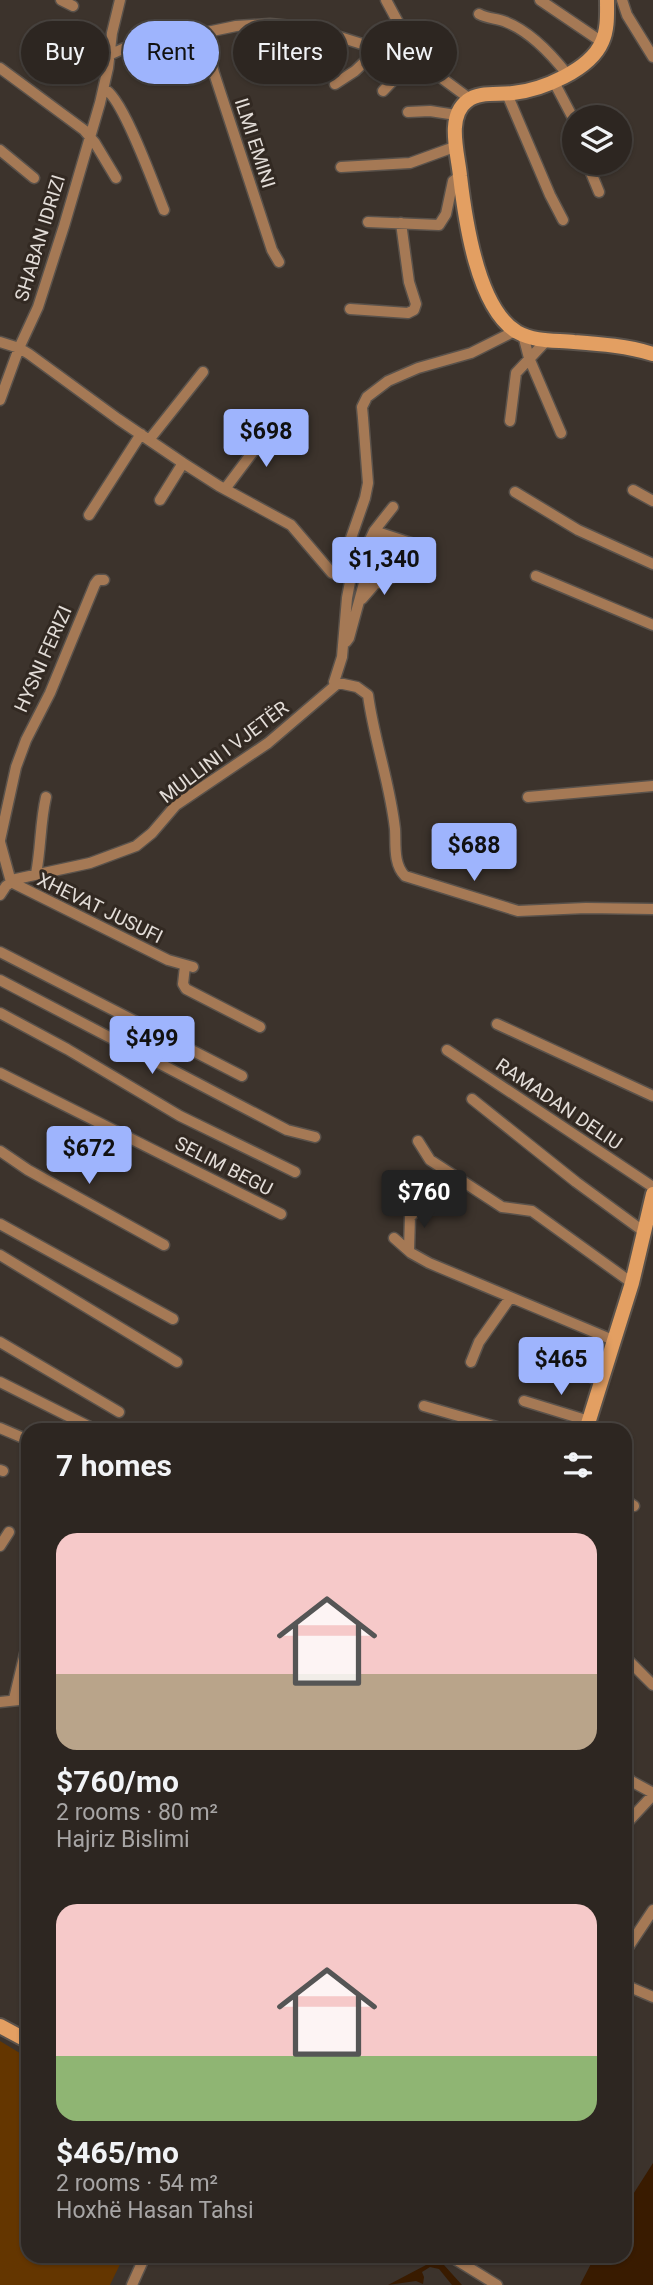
<!DOCTYPE html>
<meta charset="utf-8">
<style>
:root{--surface:#2d2621;--page:#39322e;--text:#f1f3f6;--muted:#a7a5a5;--line:#48433f;--accent:#9eb4fd}
body{margin:0;font-family:Roboto,sans-serif;background:var(--page);color:var(--text);height:100vh;display:flex;flex-direction:column;font-size:26px;white-space:nowrap}
*{box-sizing:border-box;margin:0}
p{font-size:23px;color:var(--muted)}
.icon{flex:none;width:38px;height:38px;fill:none;stroke:currentColor;stroke-width:2;stroke-linecap:round;stroke-linejoin:round}
.map{position:relative;flex:1;overflow:hidden}
.panel{position:absolute;left:21px;top:1423px;width:611px;height:840px;display:flex;flex-direction:column;background:var(--surface);border-radius:21px;box-shadow:0 2px 5px #0004,0 0 0 2px var(--line)}
.panel>*{flex:none}
.hud{position:absolute;left:21px;top:21px;width:612px;height:63px;display:flex;gap:14px}
.fabs{position:absolute;left:562px;top:105px;display:grid;gap:14px}
.fabs a{display:grid;place-items:center;width:70px;height:70px;border-radius:50%;background:var(--surface);box-shadow:0 2px 5px #0004,0 0 0 2px var(--line);font-size:35px}
.price{position:absolute;translate:-50% -60px;padding:0 16px;border-radius:7px;background:var(--accent);color:#111;font-size:23px;line-height:46px;filter:drop-shadow(0 2px 4px #0008)}
.price::after{content:'';position:absolute;left:50%;top:42px;width:21px;height:16px;margin-left:-10px;background:inherit;clip-path:polygon(0 0,100% 0,50% 100%)}
.price.current{background:#222;color:#fff}
ul{padding:0;list-style:none}
li{display:grid;align-content:center;gap:14px;height:371px;padding:0 35px}
li span{display:grid;place-items:center;height:217px;border-radius:21px;color:#555}
li>.icon{margin-inline-start:auto}
span .icon{width:126px;height:126px;fill:#fffc;stroke-width:1}
li b{font-size:30px}
h2{display:flex;justify-content:space-between;align-items:center;height:84px;padding:0 35px;font-size:30px}
.tag{padding:0 24px;border-radius:32px;background:var(--surface);box-shadow:0 2px 5px #0004,0 0 0 2px var(--line);font-size:24px;line-height:63px}
.tag.current{background:var(--accent);color:#111}
.map>svg:first-child{display:block}
</style>
<div class="map">
<svg width="653" height="2285" viewBox="0 0 653 2285">
<rect width="100%" height="100%" fill="#3c332c"/>
<!-- green -->
<path fill="#643600" d="M0,2041L28,2058V2256H124L110,2285H0Z"/>
<!-- water -->
<path fill="#391b00" d="M653,2163V2285H580L595,2256H625V2207Z
M437,2261L444,2265L462,2285H452L439,2269L430,2267L422,2272L424,2277L423,2284L416,2281L388,2285L426,2265Z"/>
<g fill="none" stroke-linecap="round" stroke-linejoin="round">
<defs>
<path id="street" d="M61,0L73,6
M386,0L413,50
M540,0L602,42
M622,0L627,15L653,57
M479,14C488,19 497,18 506,22C529,31 552,55 567,74
M203,33L214,73L272,250L279,262
M109,55L136,43L193,35L236,26L270,24L292,26L311,28L362,44H391L407,47L428,68L470,99
M0,68L84,130L95,143L116,178
M554,82L574,120
M335,84L355,71L382,45
M104,89C122,95 155,188 164,210
M383,91L404,69L419,59
M507,94L550,195L563,220
M408,112L430,111L456,115
M0,150L34,178
M587,163L599,192
M341,167L410,163L457,146
M368,222L439,225L446,214L453,181L460,176
M350,309L408,313L414,310L416,304L409,282L401,223
M515,331L471,353L418,368L388,381L367,397L362,407L363,418L368,483L365,498L350,541L352,571L347,598L342,657L334,682L357,687L368,695C374,740 390,783 395,829C396,844 393,864 405,876L518,911L586,908L653,909
M523,335L529,358L561,433
M0,342L19,348L29,354L118,419L183,463L219,486L291,525L332,573L341,575L350,563
M0,400L19,348L38,307L64,226L100,103L108,68L112,33L120,0
M510,421L516,373L547,340
M149,440L203,372
M225,489L276,421
M633,490L653,501
M515,492L578,530L653,564
M160,500L183,463
M89,515L141,434
M374,531L423,547
M536,576L653,625
M362,599L375,584L396,576
M346,642L349,638L364,583L367,546L374,531L393,507
M528,797L653,786
M0,840L16,767L26,740L50,693L95,584L98,580H104
M0,842L11,882
M36,874C41,848 40,823 46,797
M11,882L168,960L193,967
M0,895L6,886L16,879L90,863L136,846L152,833L176,805L268,743L337,684
M0,952L242,1076
M185,966L183,984L186,989L260,1027
M0,980L287,1130L315,1137
M0,1013L67,1049L180,1116L295,1172
M497,1024L653,1096
M447,1050L653,1187
M0,1073L281,1214
M472,1099L576,1182L643,1231
M418,1141L430,1160L502,1207L532,1211L632,1283
M0,1151L28,1170L164,1245
M0,1224L173,1319
M394,1238L411,1253L429,1263L613,1340
M409,1249L410,1217L422,1204
M0,1255L177,1362
M0,1342L119,1412
M526,1360L534,1354H540L600,1381
M471,1362L479,1342L510,1298
M0,1382L94,1429
M524,1401L589,1421
M424,1406L507,1430
M0,1428L28,1440
M0,1470L3,1471
M625,1500L634,1506
M0,1546L9,1532
M625,1657L653,1685
M14,1699L28,1641
M0,1702L28,1699
M625,1774L631,1781L653,1793
M625,1825L653,1795
M625,1952L653,1910
M625,1985L653,1997
M450,2256L497,2285
M132,2285L145,2256"/>
<path id="secondary" d="M607,0C607,14 608,29 602,42C590,70 542,90 513,93C498,95 479,91 467,101C446,117 458,154 460,176C465,219 477,308 517,332C535,342 555,340 574,342C601,344 628,346 653,354
M586,1430L632,1283L653,1194
M0,2026L28,2041"/>
</defs>
<!-- street casing -->
<use href="#street" stroke="#5a524b" stroke-width="13"/>
<!-- secondary casing -->
<use href="#secondary" stroke="#5a524b" stroke-width="18"/>
<!-- street -->
<use href="#street" stroke="#a57955" stroke-width="10"/>
<!-- secondary -->
<use href="#secondary" stroke="#e39f62" stroke-width="14"/>
</g>
<g text-anchor="middle" dominant-baseline="central" stroke-width="6" stroke-linejoin="round" paint-order="stroke">
<!-- street labels -->
<g font-size="19" fill="#e3ddd8" stroke="#322922">
<text transform="translate(255 143) rotate(72)">ILMI EMINI</text>
<text transform="translate(40 238) rotate(-73)">SHABAN IDRIZI</text>
<text transform="translate(43 659) rotate(-66)">HYSNI FERIZI</text>
<text transform="translate(224 752) rotate(-37)">MULLINI I VJETËR</text>
<text transform="translate(100 908) rotate(26)">XHEVAT JUSUFI</text>
<text transform="translate(559 1104) rotate(34)">RAMADAN DELIU</text>
<text transform="translate(224 1166) rotate(27)">SELIM BEGU</text>
</g>
</g>
</svg>
<div class="fabs">
<a><svg class="icon" aria-label="layers" viewBox="0 0 24 24"><path d="M12 4l9 5-9 5-9-5zM3 14l9 5 9-5"/></svg></a>
</div>
<b class="price" style="left:266px;top:469px">$698</b>
<b class="price" style="left:384px;top:597px">$1,340</b>
<b class="price" style="left:474px;top:883px">$688</b>
<b class="price" style="left:152px;top:1076px">$499</b>
<b class="price" style="left:89px;top:1186px">$672</b>
<b class="price current" style="left:424px;top:1230px">$760</b>
<b class="price" style="left:561px;top:1397px">$465</b>
<div class="hud">
<a class="tag">Buy</a>
<a class="tag current">Rent</a>
<a class="tag">Filters</a>
<a class="tag">New</a>
</div>
<section class="panel">
<h2>7 homes<svg class="icon" aria-label="filters" viewBox="0 0 24 24"><path d="M4 7h16M4 17h16"/><circle cx="9" cy="7" r="2"/><circle cx="15" cy="17" r="2"/></svg></h2>
<ul>
<li><span style="background:linear-gradient(#f6c9c9 65%,#b9a48a 0)"><svg class="icon" aria-label="home" viewBox="0 0 24 24"><path d="M3 11l9-7 9 7M6 9v11h12V9"/></svg></span><div><b>$760/mo</b><p>2 rooms · 80 m²</p><p>Hajriz Bislimi</p></div></li>
<li><span style="background:linear-gradient(#f6c9c9 70%,#8fb573 0)"><svg class="icon" aria-label="home" viewBox="0 0 24 24"><path d="M3 11l9-7 9 7M6 9v11h12V9"/></svg></span><div><b>$465/mo</b><p>2 rooms · 54 m²</p><p>Hoxhë Hasan Tahsi</p></div></li>
</ul>
</section>
</div>
